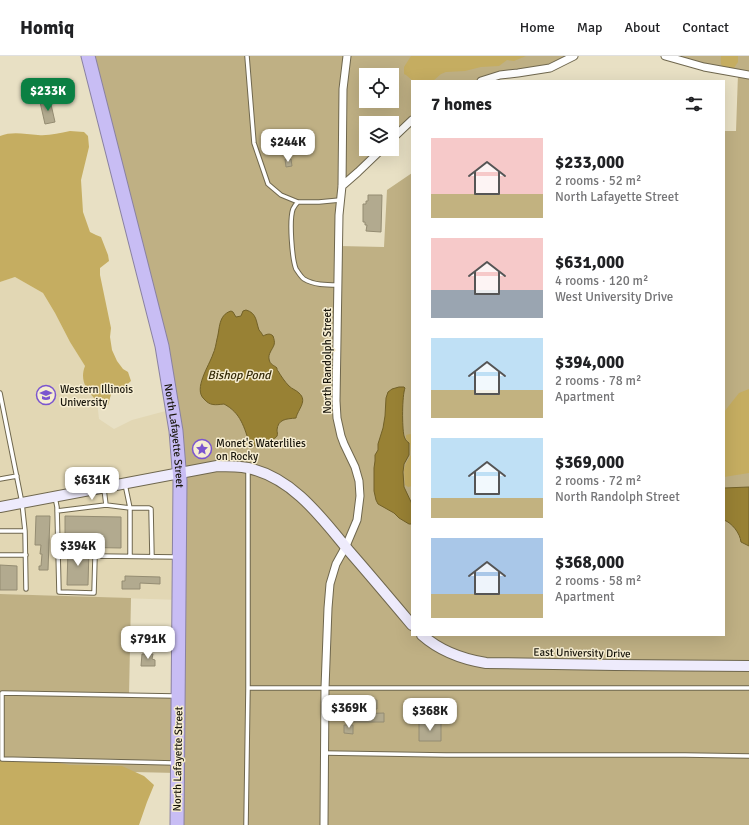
<!DOCTYPE html>
<meta charset="utf-8">
<style>
:root{--surface:#fff;--page:#f6f6f6;--text:#202124;--muted:#757577;--line:#e0e0e0;--accent:#0b8043}
body{margin:0;font-family:Signika,sans-serif;background:var(--page);color:var(--text);height:100vh;display:flex;flex-direction:column;font-size:15px;white-space:nowrap}
*{box-sizing:border-box;margin:0}
p{font-size:13px;color:var(--muted)}
.icon{flex:none;width:22px;height:22px;fill:none;stroke:currentColor;stroke-width:2;stroke-linecap:round;stroke-linejoin:round}
.map{position:relative;flex:1;overflow:hidden}
.panel{position:absolute;left:411px;top:24px;width:314px;height:556px;display:flex;flex-direction:column;background:var(--surface);border-radius:0px;box-shadow:0 4px 16px #0002}
.panel>*{flex:none}
.fabs{position:absolute;left:359px;top:12px;display:grid;gap:8px}
.fabs a{display:grid;place-items:center;width:40px;height:40px;border-radius:0px;background:var(--surface);box-shadow:0 4px 16px #0002;font-size:20px}
.price{position:absolute;translate:-50% -34px;padding:0 9px;border-radius:8px;background:#fff;color:#222;font-size:13px;line-height:26px;filter:drop-shadow(0 1px 2px #0008)}
.price::after{content:'';position:absolute;left:50%;top:24px;width:12px;height:9px;margin-left:-6px;background:inherit;clip-path:polygon(0 0,100% 0,50% 100%)}
.price.active{background:var(--accent);color:#fff}
ul{padding:0;list-style:none}
li{display:flex;align-items:center;gap:12px;height:100px;padding:0 20px}
li span{display:grid;place-items:center;flex:none;width:112px;height:80px;border-radius:0px;color:#555}
li>.icon{margin-inline-start:auto}
span .icon{width:48px;height:48px;fill:#fffc;stroke-width:1}
li b{font-size:17px}
h2{display:flex;justify-content:space-between;align-items:center;height:48px;padding:0 20px;font-size:17px}
header{display:flex;align-items:center;gap:24px;box-sizing:border-box;height:56px;padding:0 20px;background:var(--surface);border-bottom:1px solid var(--line)}
header strong{font-size:19px}
nav{display:flex;gap:22px;margin-inline-start:auto;font-size:14px}
.map>svg:first-child{display:block}
</style>
<header>
<strong>Homiq</strong>
<nav><a>Home</a><a>Map</a><a>About</a><a>Contact</a></nav>
</header>
<div class="map">
<svg width="749" height="769" viewBox="0 0 749 769">
<rect width="100%" height="100%" fill="#e8e0c4"/>
<!-- built -->
<path fill="#e2d7b4" d="M15,221L43,237L55,257L70,286L85,310L84,313L97,345L99,363L114,373L132,364L173,353L180,544L0,538V226Z"/>
<!-- green -->
<path fill="#bfb084" fill-rule="evenodd" d="M88,0H574L550,12L481,25H412V64L392,83V67H366V93H382L342,130L339,190L384,191L387,134L412,117V579H724V75H736L738,18L665,0H749V769H177V717L0,713V538L131,542L129,639L178,640L176,375ZM366,19H392V45H366Z"/>
<!-- forest -->
<path fill="#c5ad61" d="M411,0H526L514,5L507,4L499,10L481,11L465,15L446,16L441,18L433,25H413L406,19L404,18V11Z
M721,0H738V6L734,12C722,13 720,12 721,0Z
M70,75L84,76L88,80L89,91L81,124L83,156L90,176L96,179L101,181L108,199L109,205L100,212V219L111,272L110,281L112,294L117,305L123,313L128,316L131,325L123,332H118L112,335L108,349C102,349 98,346 94,342C85,332 80,323 85,310L70,286L55,257L43,237L15,221L0,226V80C12,75 25,78 38,79C49,80 59,77 70,75Z
M749,333V417L724,421V356L739,337Z
M410,378L412,379V430L408,431L405,429L404,414L406,407L411,399L410,388L406,383V379Z
M28,701L70,709L122,710L144,720L154,729L147,746L139,769H0V704Z"/>
<!-- water -->
<path fill="#988134" stroke="#726128" d="M246,254C257,257 256,266 259,274C260,275 263,279 263,280C267,278 270,277 273,280C274,283 275,286 274,289C272,294 268,298 269,303C270,309 274,309 277,312C277,313 277,314 278,315C281,320 285,326 289,330C292,333 296,334 299,337C308,345 298,353 296,362C286,363 278,363 277,374C277,376 278,378 277,380C276,382 273,383 272,384C266,388 259,390 251,390L250,389C244,371 241,357 224,348C215,349 210,350 204,343C193,333 209,310 213,298C215,294 216,288 217,283C220,273 218,259 231,255L233,256L236,261L241,260L243,255Z
M399,331H404L405,332C402,340 402,371 404,380C405,383 406,385 409,387V399L404,408L403,416L404,431L412,448V468H409L399,462L394,457L378,448L376,444L374,435V412L375,405V399L378,394V388L383,372L385,360L386,342L388,336L392,333Z
M749,431V490L741,486C740,477 732,467 724,464V432Z"/>
<!-- building -->
<path fill="#b2aa8f" stroke="#948c72" d="M50,44L55,66L45,68L40,46Z
M285,103H291L292,110L286,111Z
M368,139H382L381,176L366,175L367,169H365V166H363V148H366V145H368Z
M36,460H50L48,514H39V510H41L42,498H40L41,489H35Z
M65,460L121,461V492L65,491Z
M68,493H89L88,529H67Z
M0,509L17,510V534H0Z
M125,520L160,521V528L140,527V533H122V525H125Z
M142,598H153L152,603L155,604V610H141Z
M377,644V653L365,654L364,645Z
M384,657V666H353V658Z
M419,666H441V685H419Z
M344,669H353V678L344,677Z"/>
<g fill="none" stroke-linecap="round" stroke-linejoin="round">
<defs>
<path id="lane" d="M247,0L254,87L268,128L281,139L298,146H319L340,144
M298,146C296,148 294,151 293,153C289,164 292,203 296,213C298,216 301,221 304,223C314,229 326,229 338,229
M0,337L22,447L25,475L26,533
M0,423L17,420
M125,428L130,452H149L151,453L152,501
M104,433L106,449L130,452V500
M55,441L57,451L59,536L94,537L95,501L97,500L177,501
M57,455L106,449
M0,475H25
M0,499H26
M248,632H749
M325,697L446,699H685L749,700
M175,707L2,703V637L175,640
M246,769L248,632V414"/>
<path id="street" d="M665,0L704,11L749,19
M481,25L500,19L518,17L550,12L574,0
M392,83L412,64
M342,130L358,116L382,93
M324,769L325,632L328,552L330,528L336,508L346,490L357,464L360,440L359,425L355,411L344,388L341,380L337,362L336,345L339,159L342,130L343,33L347,0"/>
<path id="secondary" d="M0,451L217,410C228,410 238,410 248,412C293,422 321,461 349,495C370,519 391,544 412,569
M422,579C440,595 461,603 486,607L615,609L749,610"/>
<g id="highway">
<path id="s1" d="M88,0L162,290L176,375L180,425L177,769"/>
</g>
</defs>
<!-- lane casing -->
<use href="#lane" stroke="#6f674e" stroke-width="5.5"/>
<!-- street casing -->
<use href="#street" stroke="#6f674e" stroke-width="9"/>
<!-- secondary casing -->
<use href="#secondary" stroke="#6f674e" stroke-width="12"/>
<!-- highway casing -->
<use href="#highway" stroke="#8a82a2" stroke-width="15"/>
<!-- lane -->
<use href="#lane" stroke="#fff" stroke-width="3.5"/>
<!-- street -->
<use href="#street" stroke="#fff" stroke-width="7"/>
<!-- secondary -->
<use href="#secondary" stroke="#eeebfc" stroke-width="10"/>
<!-- highway -->
<use href="#highway" stroke="#c8bdf4" stroke-width="13"/>
</g>
<!-- icons -->
<defs>
<symbol id="university-ring" viewBox="-11 -11 22 22"><circle r="9.5" fill="#f6edd1" stroke="#7b55cf" stroke-width="1.5"/><path d="M0-5L7-2L0 1L-7-2ZM-4 1L0 2.5L4 1V4Q0 6-4 4Z" fill="#7b55cf"/></symbol>
<symbol id="sight-ring" viewBox="-11 -11 22 22"><circle r="9.5" fill="#f6edd1" stroke="#7b55cf" stroke-width="1.5"/><path d="M0-6L1.8-2.2L6-1.7L2.9 1.2L3.7 5.4L0 3.3L-3.7 5.4L-2.9 1.2L-6-1.7L-1.8-2.2Z" fill="#7b55cf"/></symbol>
</defs>
<g fill-rule="evenodd">
<use href="#university-ring" x="35" y="328" width="22" height="22"/>
<use href="#sight-ring" x="191" y="382" width="22" height="22"/>
</g>
<g text-anchor="middle" dominant-baseline="central" stroke-width="3" stroke-linejoin="round" paint-order="stroke">
<!-- street labels -->
<g font-size="11" fill="#18150b" stroke="#f6edd1">
<text transform="translate(327 305) rotate(-90)">North Randolph Street</text>
<text stroke="none"><textPath href="#s1" startOffset="390">North Lafayette Street</textPath></text>
<text transform="translate(582 597) rotate(1)">East University Drive</text>
<text transform="translate(178 703) rotate(-89)">North Lafayette Street</text>
</g>
<!-- poi labels -->
<g font-size="11" fill="#18150b" stroke="#f6edd1" text-anchor="start">
<text x="60" y="333">Western Illinois<tspan x="60" dy="13">University</tspan></text>
<text x="216" y="387">Monet's Waterlilies<tspan x="216" dy="13">on Rocky</tspan></text>
</g>
<!-- water labels -->
<g font-size="12" font-style="italic" fill="#342a08" stroke="#f6edd1">
<text x="239" y="319">Bishop Pond</text>
</g>
</g>
</svg>
<div class="fabs">
<a><svg class="icon" aria-label="locate" viewBox="0 0 24 24"><circle cx="12" cy="12" r="6"/><path d="M12 2v4M12 18v4M2 12h4M18 12h4"/></svg></a>
<a><svg class="icon" aria-label="layers" viewBox="0 0 24 24"><path d="M12 4l9 5-9 5-9-5zM3 14l9 5 9-5"/></svg></a>
</div>
<b class="price active" style="left:48px;top:56px">$233K</b>
<b class="price" style="left:288px;top:107px">$244K</b>
<b class="price" style="left:92px;top:445px">$631K</b>
<b class="price" style="left:78px;top:511px">$394K</b>
<b class="price" style="left:148px;top:604px">$791K</b>
<b class="price" style="left:349px;top:673px">$369K</b>
<b class="price" style="left:430px;top:676px">$368K</b>
<section class="panel">
<h2>7 homes<svg class="icon" aria-label="filters" viewBox="0 0 24 24"><path d="M4 7h16M4 17h16"/><circle cx="9" cy="7" r="2"/><circle cx="15" cy="17" r="2"/></svg></h2>
<ul>
<li><span style="background:linear-gradient(#f6c9c9 70%,#c2b280 0)"><svg class="icon" aria-label="home" viewBox="0 0 24 24"><path d="M3 11l9-7 9 7M6 9v11h12V9"/></svg></span><div><b>$233,000</b><p>2 rooms · 52 m²</p><p>North Lafayette Street</p></div></li>
<li><span style="background:linear-gradient(#f6c9c9 65%,#9aa5b1 0)"><svg class="icon" aria-label="home" viewBox="0 0 24 24"><path d="M3 11l9-7 9 7M6 9v11h12V9"/></svg></span><div><b>$631,000</b><p>4 rooms · 120 m²</p><p>West University Drive</p></div></li>
<li><span style="background:linear-gradient(#bfe0f5 65%,#c2b280 0)"><svg class="icon" aria-label="home" viewBox="0 0 24 24"><path d="M3 11l9-7 9 7M6 9v11h12V9"/></svg></span><div><b>$394,000</b><p>2 rooms · 78 m²</p><p>Apartment</p></div></li>
<li><span style="background:linear-gradient(#bfe0f5 75%,#c2b280 0)"><svg class="icon" aria-label="home" viewBox="0 0 24 24"><path d="M3 11l9-7 9 7M6 9v11h12V9"/></svg></span><div><b>$369,000</b><p>2 rooms · 72 m²</p><p>North Randolph Street</p></div></li>
<li><span style="background:linear-gradient(#a9c7e8 70%,#c2b280 0)"><svg class="icon" aria-label="home" viewBox="0 0 24 24"><path d="M3 11l9-7 9 7M6 9v11h12V9"/></svg></span><div><b>$368,000</b><p>2 rooms · 58 m²</p><p>Apartment</p></div></li>
</ul>
</section>
</div>
